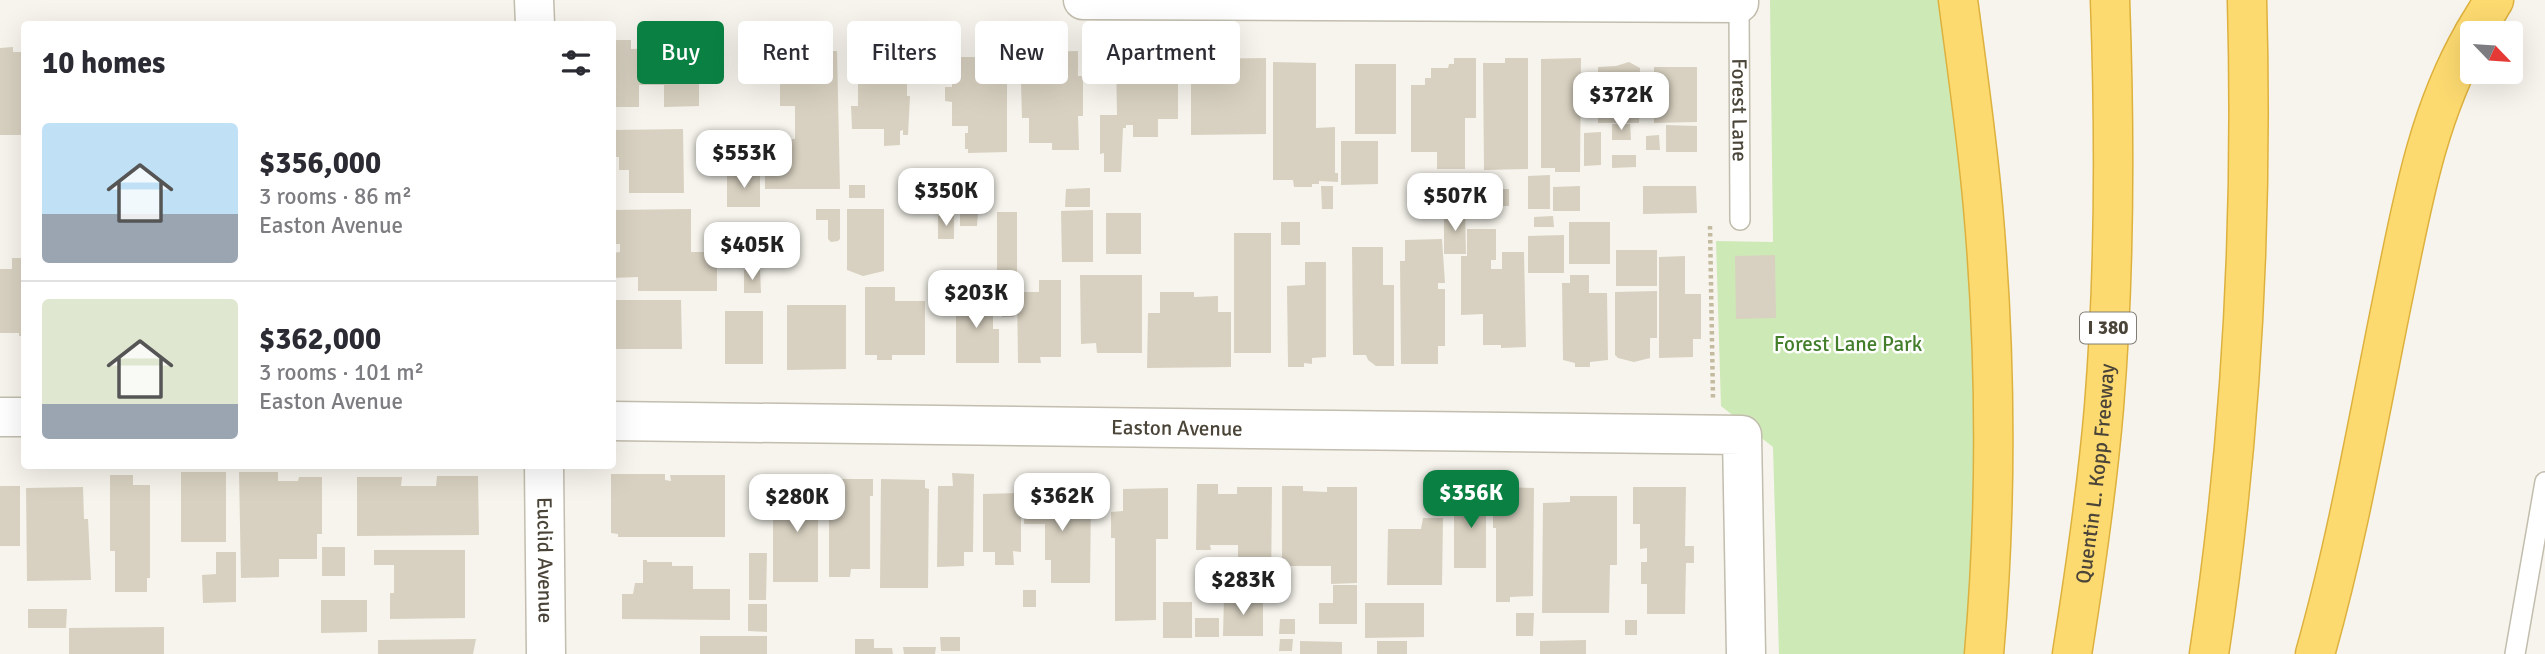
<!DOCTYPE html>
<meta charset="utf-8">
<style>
:root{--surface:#fff;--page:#f7f7f7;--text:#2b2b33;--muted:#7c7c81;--line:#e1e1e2;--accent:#0b8043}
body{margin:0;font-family:Signika,sans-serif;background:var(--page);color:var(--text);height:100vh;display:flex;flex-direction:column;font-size:26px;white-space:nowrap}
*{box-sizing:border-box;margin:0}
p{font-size:23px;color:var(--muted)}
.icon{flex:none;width:38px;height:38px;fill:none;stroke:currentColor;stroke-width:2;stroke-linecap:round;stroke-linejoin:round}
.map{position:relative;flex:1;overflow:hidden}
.panel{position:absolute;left:21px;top:21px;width:595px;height:448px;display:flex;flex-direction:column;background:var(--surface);border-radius:7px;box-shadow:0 7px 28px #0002}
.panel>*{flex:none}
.top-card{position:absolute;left:637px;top:21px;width:665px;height:63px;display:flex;gap:14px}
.needle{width:46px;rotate:115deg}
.tools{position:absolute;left:2460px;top:21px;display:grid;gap:14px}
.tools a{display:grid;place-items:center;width:63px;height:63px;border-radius:7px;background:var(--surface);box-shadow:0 7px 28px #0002;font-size:35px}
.price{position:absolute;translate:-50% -60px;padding:0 16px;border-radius:14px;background:#fff;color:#222;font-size:23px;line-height:46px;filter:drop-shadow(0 2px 4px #0008)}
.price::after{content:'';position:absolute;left:50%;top:42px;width:21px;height:16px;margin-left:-10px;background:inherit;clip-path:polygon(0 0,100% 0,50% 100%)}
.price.active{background:var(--accent);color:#fff}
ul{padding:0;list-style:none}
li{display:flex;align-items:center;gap:21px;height:175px;padding:0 21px}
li+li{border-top:2px solid var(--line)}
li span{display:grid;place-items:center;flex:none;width:196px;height:140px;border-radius:7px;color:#555}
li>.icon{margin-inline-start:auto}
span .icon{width:84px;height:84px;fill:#fffc;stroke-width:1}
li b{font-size:30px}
h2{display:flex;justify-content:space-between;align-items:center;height:84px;padding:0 21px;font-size:30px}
.chip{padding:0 24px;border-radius:7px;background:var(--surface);box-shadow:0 7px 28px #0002;font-size:24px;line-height:63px}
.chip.active{background:var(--accent);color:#fff}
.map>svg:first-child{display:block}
</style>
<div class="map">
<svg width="2545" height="654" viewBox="0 0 2545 654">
<rect width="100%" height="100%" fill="#f6f4ec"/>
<!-- green -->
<path fill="#cde9b6" d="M1770,0H1941L1965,180L1975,373L1973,575L1965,654H1779L1773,447L1721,406L1716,241L1773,242Z"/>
<!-- building -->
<path fill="#d8d1c1" d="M612,40H631V49L673,48V40H699V106L664,107V85H639V107H612Z
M13,47V52H24V135H0V48Z
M906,50L908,70H910V84H907V96H910L908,135H903V130L900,131V145L884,146V129H852L851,106H858V75H873V62H884V55H891V51Z
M807,51H837L840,189H765V140L795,139V106H780V63H807Z
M1078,51V76H1083V116H1078L1079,150H1052V143H1029V118H1022L1021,82H1028L1029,52Z
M1178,56V119H1158V137H1133V125H1126V128H1123L1121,172H1104V153L1100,154V115H1117L1116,57Z
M952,57H1007V152L968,153V149H965V133H968V126H952V102L945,101V87H952Z
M1266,58V134L1191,135V59Z
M1454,58H1476V118H1465V169H1437V152H1411V85H1425V78H1431V68H1448L1449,64H1454Z
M1505,58H1528V169L1484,170L1483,63H1505Z
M1581,58L1580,172H1555V168H1541V59Z
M1273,62L1316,63V128L1335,127V173H1338V182L1319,181V184H1312V187H1294L1293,180H1273Z
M1629,62L1640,68L1639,123H1598V67L1616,66Z
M1355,64H1396V134H1355Z
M1654,67H1697V122L1654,123Z
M1612,124H1630L1631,140H1612Z
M1666,125L1697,126V152H1666Z
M683,129L684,193H629V170H619V157H612V130Z
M1601,132V165L1584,166V133Z
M728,133H756L757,152L728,153Z
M1659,135L1660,150H1646V136Z
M1341,141H1378V184L1341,185Z
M1612,155H1636V167L1612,168Z
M760,173V207H727V174Z
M976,175V209L913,210V176Z
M1550,175V209H1528V176Z
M849,185H865V198H849Z
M1321,186H1333V209H1322Z
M1580,186V211H1553V187Z
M1643,186H1696L1697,213L1643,214Z
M1090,188V207H1065L1066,189Z
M1464,188H1482L1483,206H1463Z
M1491,189H1509V206H1491Z
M691,209V252H717V291H638V277L612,278V253L620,252V244H612V210Z
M816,209H840V239L838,241L831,242L828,239V220H816Z
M847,209H884V271L863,276L847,270Z
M1093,210V262H1062L1061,211Z
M997,212H1017V274H997Z
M1465,212L1466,254H1444V213Z
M960,213H978L977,226H960Z
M1106,213H1141V254H1106Z
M938,216H954V239H938Z
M1553,216L1554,227H1534V217Z
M1281,222H1300V245H1281Z
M1569,222H1610V264H1569Z
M1467,229H1496V260H1491V269H1502V252H1524L1526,347L1501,348V345H1483V314L1461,315V256H1467Z
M1234,233H1271V353H1234Z
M1564,235V273H1528V236Z
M1442,239L1445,283H1438V289H1445V346H1438V364H1401L1400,261H1405V240Z
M1352,247H1383V285H1394V366H1376L1368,360L1366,355H1353Z
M1616,250H1657V286H1616Z
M1775,255L1776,318L1736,319L1735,256Z
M1685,256V294H1701V339H1693V357L1659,358V257Z
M12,258H24V336H19V333H0V269H12Z
M1305,262H1326V357L1312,358V364L1304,363V367H1288L1287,286L1305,285Z
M744,270H760L761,293H744Z
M1080,275H1142V353H1097L1096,343L1081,344Z
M1570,275H1589V293H1607L1608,360L1590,362V367H1575V363L1563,360L1562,283H1570Z
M1039,280H1061V357H1040L1041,363H1018L1017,292H1039Z
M865,287H895V301H925V355H892V360H877V355H865Z
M1657,291V338H1650V358L1634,362L1618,358L1615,355V292Z
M1160,292H1194V297L1218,296V312H1231V367L1147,368L1148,313H1160Z
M972,293H993V329H999V363H956V296L973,297Z
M612,300H681L682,349H612Z
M1002,303H1014V317H1002Z
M787,305H846V369L787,370Z
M725,311H763V364H725Z
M181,472H226V542H181Z
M239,472H278V481H298L299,477H322V534H317V559H279V577L241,578Z
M952,473L974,474L973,552H964V566L937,567L938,486H953Z
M611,474H665V480L671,481L670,475H725V537H618V534L611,533Z
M110,475H133V485H150V578H147V592H115V551H110Z
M437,476H478L479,535L357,536V477H402L401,486H436Z
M789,479H818V582H773V502H786L785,493H789Z
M829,479H873V496H870V569H851L850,577H829Z
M881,479L925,480V488L929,489L928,588H880Z
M1047,483V494H1058L1057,499H1091L1090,583H1051V560H1045V524H1024V494H1028V484Z
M1197,484H1218V494H1237V487H1272L1271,591H1231L1232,557H1238V545H1210L1211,550H1196Z
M0,486H20V546H0Z
M1282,486H1303V491L1327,492V487H1357V583L1331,584V566H1282Z
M83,487L84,519H88L91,580L27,581L26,488Z
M1504,487L1534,488L1533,596L1510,597V602H1496V528H1493V493L1503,494Z
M1633,487H1686L1685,546H1694V563H1686L1685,614H1647V584H1641V562H1647V548L1640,549V524H1633Z
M1168,488V539H1156V620L1115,621V538H1111V512L1123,511V489Z
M1470,488H1490V499H1486V568H1454V501L1467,500V496H1471Z
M1021,493V552L1013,551L1014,565H995V552H983V494Z
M1570,496H1617V565H1610L1609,613H1542L1543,503L1570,502Z
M1423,518H1443L1442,585H1387L1388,529H1421Z
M322,547H345V576H322Z
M374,550H465V618L390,619V593H394V565H374Z
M216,552H236V602L203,603L202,575L216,574Z
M749,553H767L766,600H749Z
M643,560H647V562H672V566H693V589H730V620L622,619V594H633L635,583H643Z
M1333,585H1357V624H1319V603H1333Z
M1023,590H1036V607H1023Z
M1224,597H1263V636H1223Z
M321,600H367V632L321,633Z
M1163,602H1192V638H1163Z
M1365,603H1424V637L1365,638Z
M748,604H767V632L748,631Z
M28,609H67L66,628H28Z
M1516,613H1534L1533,636H1516Z
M1195,618H1219V637H1195Z
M1280,619H1295V634H1279Z
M1625,620H1637V635H1625Z
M164,627V654H69V628Z
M700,636H767V654H700Z
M940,637H960V651H941Z
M476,639L473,654H378V640Z
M855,639H874V648H892L893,654H855Z
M1280,639H1293L1292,651H1279Z
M1586,640V654H1540V641Z
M1300,641L1342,642V654H1300Z
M1377,641H1407V654H1377Z
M903,647H936L935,654H904Z"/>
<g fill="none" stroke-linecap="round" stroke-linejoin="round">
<defs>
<g id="service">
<path id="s1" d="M1739,3L1740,220"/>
<path d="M2515,654L2545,482"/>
</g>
<g id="minor">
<path d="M534,0L535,24"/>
<path d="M1083,0L1739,3V0"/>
<path d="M0,417H24"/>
<path id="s2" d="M612,421L1742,435L1746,654"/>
<path id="s3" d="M544,466L546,654"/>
</g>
<g id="motorway">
<path d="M1958,0C1967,69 1977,138 1983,207C1996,355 1997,505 1984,654"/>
<path d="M2474,33L2494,0"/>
<path id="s4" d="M2072,654C2085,572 2097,490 2104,407C2115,272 2115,136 2110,0"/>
<path d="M2209,654C2242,438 2253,218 2247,0"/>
<path d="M2315,654C2348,538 2368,420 2392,302C2411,210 2426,117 2473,35"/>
</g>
</defs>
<!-- service casing -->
<use href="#service" stroke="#c2bdae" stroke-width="22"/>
<!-- minor casing -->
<use href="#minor" stroke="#c2bdae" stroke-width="41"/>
<!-- motorway casing -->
<use href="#motorway" stroke="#ddb13e" stroke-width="41"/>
<!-- path -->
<path stroke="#c3ba9f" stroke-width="4.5" stroke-dasharray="3.5 3.5" stroke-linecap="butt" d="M1710,226L1713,399"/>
<!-- service -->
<use href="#service" stroke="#fff" stroke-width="19"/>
<!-- minor -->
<use href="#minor" stroke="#fff" stroke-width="38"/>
<!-- motorway -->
<use href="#motorway" stroke="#fdda70" stroke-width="38"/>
</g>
<g text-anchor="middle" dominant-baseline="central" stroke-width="5" stroke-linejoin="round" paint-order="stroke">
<!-- shield labels -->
<rect fill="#fff" stroke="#817d74" stroke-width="2" x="2080" y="312.5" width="56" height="31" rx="5"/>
<g font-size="19" font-weight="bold" fill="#4b4539">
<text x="2108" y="328">I 380</text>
</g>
<!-- street labels -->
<g font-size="21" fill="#4b4539" stroke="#fff">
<text stroke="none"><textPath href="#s1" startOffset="107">Forest Lane</textPath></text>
<text stroke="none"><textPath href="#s2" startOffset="565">Easton Avenue</textPath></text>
<text stroke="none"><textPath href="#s4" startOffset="182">Quentin L. Kopp Freeway</textPath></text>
<text stroke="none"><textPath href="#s3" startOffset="94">Euclid Avenue</textPath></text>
</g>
<!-- park labels -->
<g font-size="21" fill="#437e2b" stroke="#fff">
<text x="1848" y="344">Forest Lane Park</text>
</g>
</g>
</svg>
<div class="tools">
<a><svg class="needle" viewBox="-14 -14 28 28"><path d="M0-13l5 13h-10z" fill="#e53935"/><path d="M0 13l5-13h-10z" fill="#7c7c81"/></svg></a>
</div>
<b class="price" style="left:1621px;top:132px">$372K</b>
<b class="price" style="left:744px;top:190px">$553K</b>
<b class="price" style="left:946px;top:228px">$350K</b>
<b class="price" style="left:1455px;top:233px">$507K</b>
<b class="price" style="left:752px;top:282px">$405K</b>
<b class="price" style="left:976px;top:330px">$203K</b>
<b class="price active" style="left:1471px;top:530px">$356K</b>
<b class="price" style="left:1062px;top:533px">$362K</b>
<b class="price" style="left:797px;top:534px">$280K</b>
<b class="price" style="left:1243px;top:617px">$283K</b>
<div class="top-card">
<a class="chip active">Buy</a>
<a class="chip">Rent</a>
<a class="chip">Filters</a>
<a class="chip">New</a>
<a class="chip">Apartment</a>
</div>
<section class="panel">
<h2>10 homes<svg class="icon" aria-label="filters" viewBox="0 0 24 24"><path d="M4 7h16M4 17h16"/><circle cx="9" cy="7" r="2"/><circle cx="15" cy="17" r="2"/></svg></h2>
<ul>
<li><span style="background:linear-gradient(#bfe0f5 65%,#9aa5b1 0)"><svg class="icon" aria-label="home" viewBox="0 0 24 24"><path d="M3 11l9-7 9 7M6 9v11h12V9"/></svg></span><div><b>$356,000</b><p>3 rooms · 86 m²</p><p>Easton Avenue</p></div></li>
<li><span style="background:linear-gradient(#dfe7d0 75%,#9aa5b1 0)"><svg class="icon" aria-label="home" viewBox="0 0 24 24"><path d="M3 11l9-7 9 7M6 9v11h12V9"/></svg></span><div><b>$362,000</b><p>3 rooms · 101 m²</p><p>Easton Avenue</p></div></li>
</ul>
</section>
</div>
